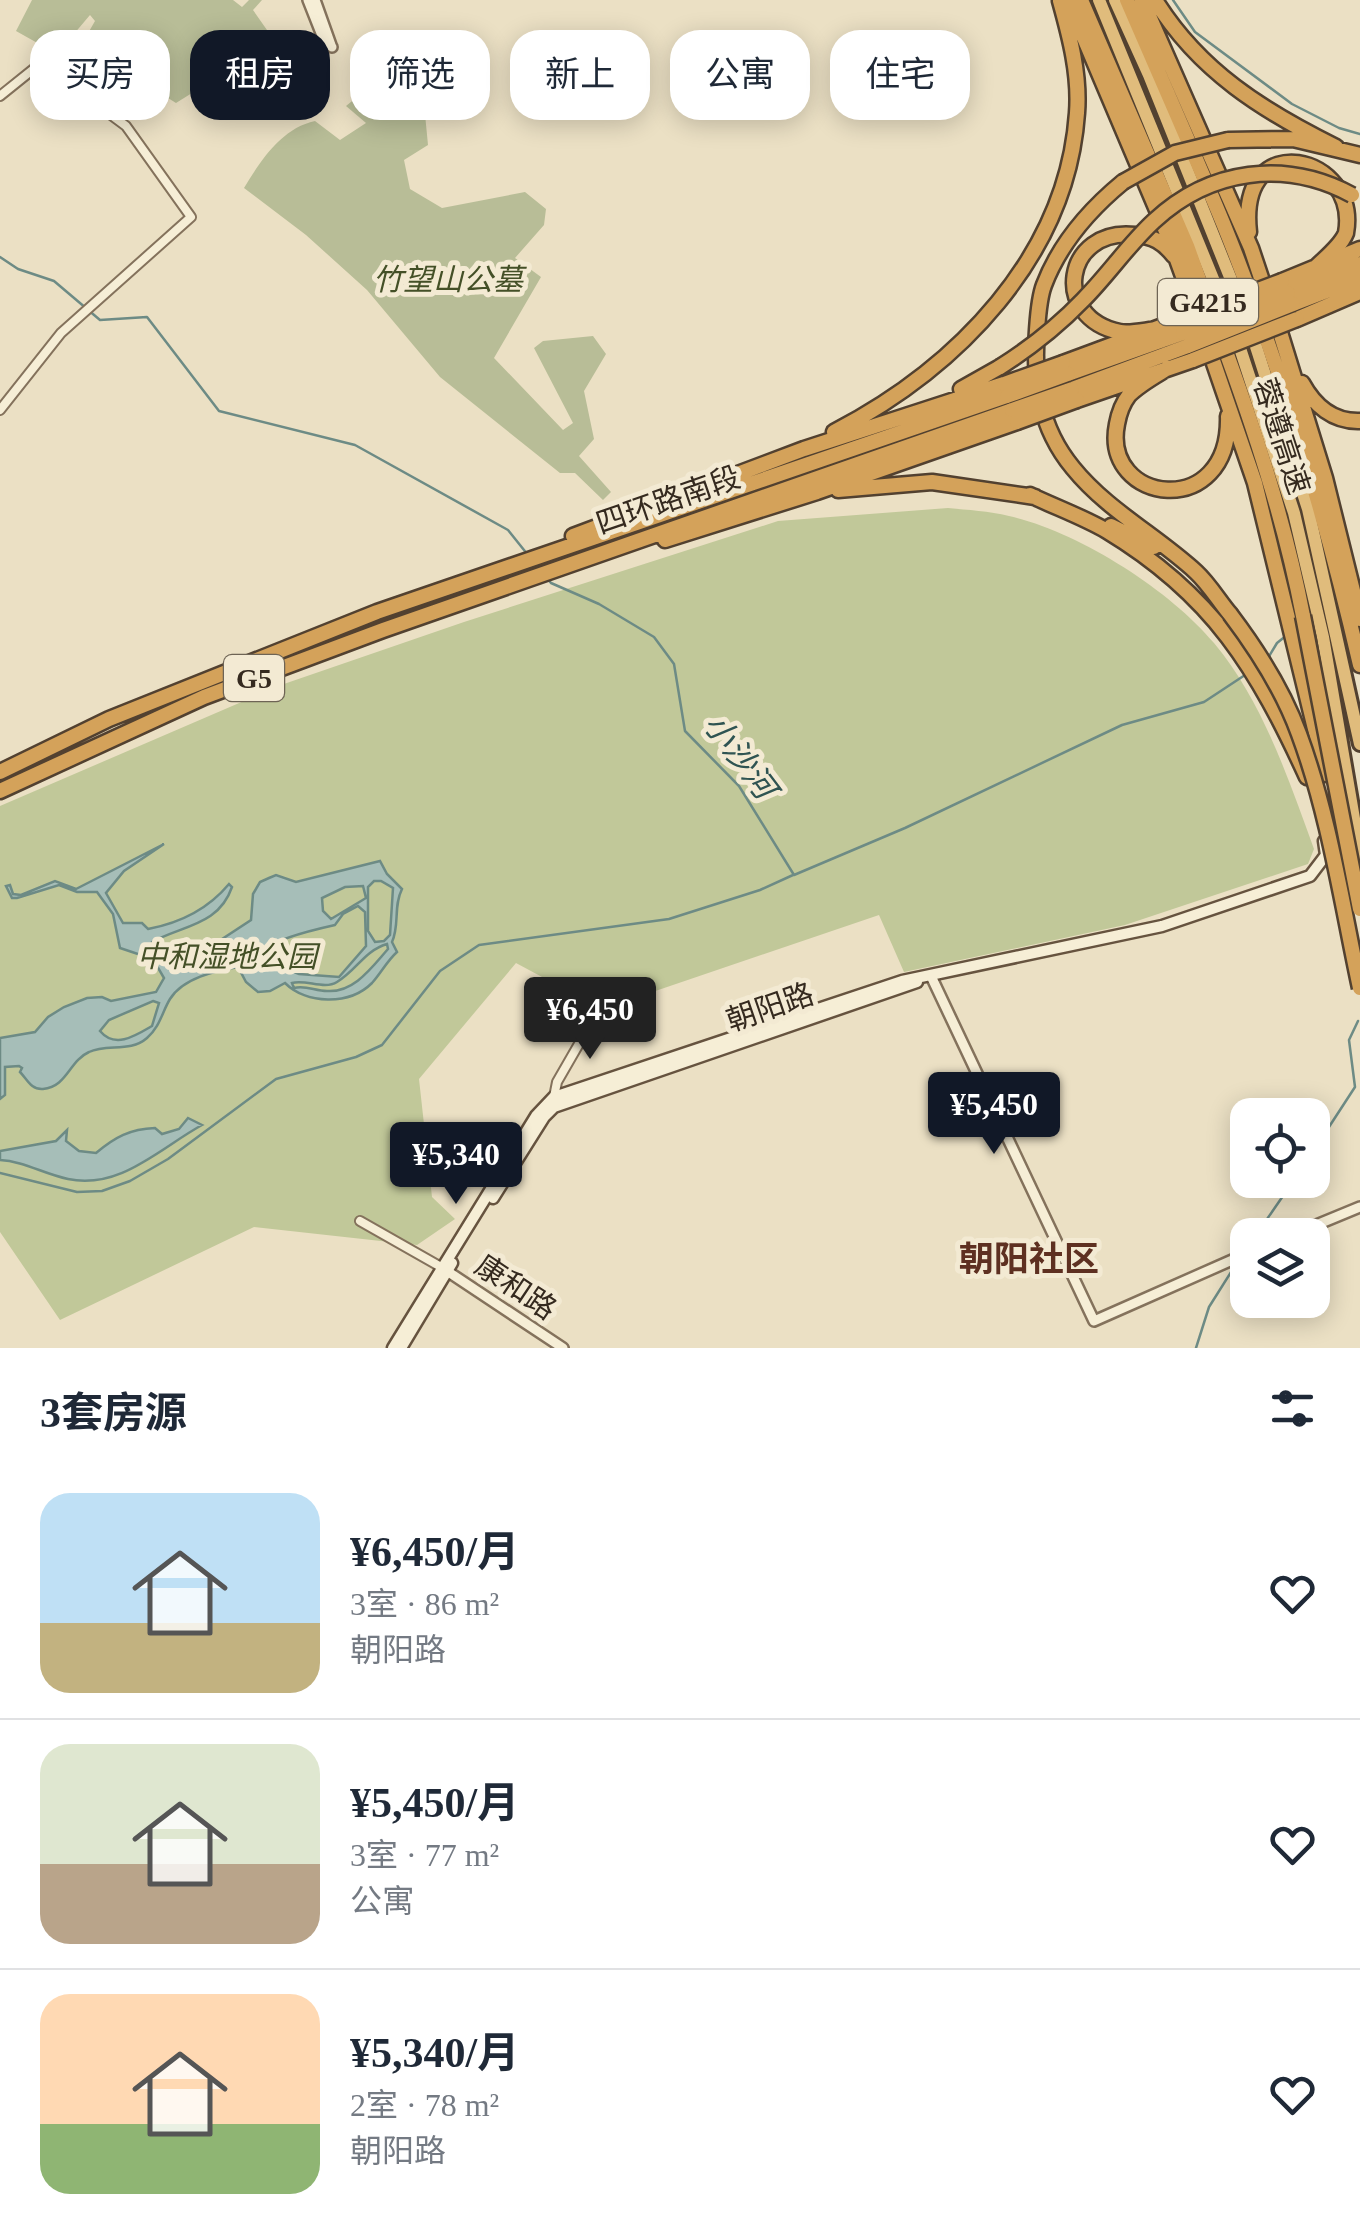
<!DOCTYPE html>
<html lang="zh">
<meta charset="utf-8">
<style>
:root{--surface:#fff;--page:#f2f2f3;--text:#1f2937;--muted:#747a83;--line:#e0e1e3;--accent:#111827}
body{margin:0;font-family:"Times New Roman","Noto Sans SC",serif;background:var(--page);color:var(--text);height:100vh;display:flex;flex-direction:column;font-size:38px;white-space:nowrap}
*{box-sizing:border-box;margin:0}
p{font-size:32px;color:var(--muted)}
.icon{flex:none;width:55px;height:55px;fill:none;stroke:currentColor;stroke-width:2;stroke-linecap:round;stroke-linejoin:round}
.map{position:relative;height:1348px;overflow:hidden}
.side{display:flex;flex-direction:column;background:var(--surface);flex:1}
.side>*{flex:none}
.top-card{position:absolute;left:30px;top:30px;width:1300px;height:90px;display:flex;gap:20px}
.buttons{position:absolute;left:1230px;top:1098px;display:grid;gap:20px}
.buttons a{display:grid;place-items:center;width:100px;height:100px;border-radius:20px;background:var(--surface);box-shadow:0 5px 25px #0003;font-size:50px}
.price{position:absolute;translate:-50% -85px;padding:0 22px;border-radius:10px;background:var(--accent);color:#fff;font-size:32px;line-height:65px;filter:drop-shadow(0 2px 5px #0008)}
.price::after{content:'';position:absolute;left:50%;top:60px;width:30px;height:22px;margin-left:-15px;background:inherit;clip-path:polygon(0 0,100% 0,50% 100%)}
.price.selected{background:#222;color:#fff}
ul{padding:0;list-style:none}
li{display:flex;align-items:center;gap:30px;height:250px;padding:0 40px}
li+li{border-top:2px solid var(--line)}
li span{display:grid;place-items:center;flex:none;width:280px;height:200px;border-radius:30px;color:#555}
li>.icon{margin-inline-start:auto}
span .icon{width:120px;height:120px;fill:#fffc;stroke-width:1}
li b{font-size:42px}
h2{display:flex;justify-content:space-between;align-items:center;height:120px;padding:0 40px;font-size:42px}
.tag{padding:0 35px;border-radius:30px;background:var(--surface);box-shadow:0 5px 25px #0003;font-size:35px;line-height:90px}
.tag.selected{background:var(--accent);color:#fff}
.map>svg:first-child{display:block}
</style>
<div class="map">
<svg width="1360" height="1348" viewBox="0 0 1360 1348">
<rect width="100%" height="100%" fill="#ebe0c4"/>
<!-- green -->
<path fill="#c1c899" d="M948,508C968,510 989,511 1009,516C1077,531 1169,589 1214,643C1263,702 1288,778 1314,849L1308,864L1125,925L904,972L879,915L626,1001L583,999L516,963L419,1079L432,1197L455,1219L417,1245L254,1227L60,1320L0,1232V806L281,685L464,622L778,521Z"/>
<!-- cemetery -->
<path fill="#b8bd97" d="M32,0H233L242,7L249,0H262L253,10L288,60L299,93L281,114L264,97L250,114L231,95L217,106L200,88L176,103L152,88L148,91L108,61L111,53L87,35L95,21L90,15L57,54L16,31Z
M368,88L402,98L425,114L428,145L404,160L410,189L442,208L525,192L546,209L544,225L515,258L541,277L494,358L563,430L573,423L534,348L543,341L593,336L606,354L584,391L594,439L579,456L611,492L603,500L575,473H560L440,377L367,290L306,235L244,188C261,160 282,128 315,121L340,140L366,123L346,106Z"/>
<!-- water -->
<path fill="#a6beb8" stroke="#6d8b85" stroke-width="2.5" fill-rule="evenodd" d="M164,844L124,871L106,893L123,923H142L148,929C180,923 209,908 229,884L232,887C219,925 184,925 152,942V951H165L193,942L219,941L251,920L253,894L260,882L269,878L276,875L296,882L380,861L387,874L402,889C393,907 400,924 392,942L397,952C387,961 381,973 372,983C349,1006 306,1004 285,983L270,991L258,992L246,982L238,967C215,971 183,978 170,999C162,1012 160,1027 147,1038C130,1053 107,1043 89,1052C69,1061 67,1087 43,1089C31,1090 27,1079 20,1072L22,1068L19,1066L5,1067V1095L0,1099V1038L35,1032L48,1017L64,1007L87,998L102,997L111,1001L156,992L164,978L153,959L120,948L113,914L97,892H77L59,885L17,898H12L6,886L10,885L13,894L21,895L55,881L76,889ZM374,881H381L393,888L390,935L384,941L375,942L368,931V887ZM363,886L366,898L331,919L323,911L322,898L345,887ZM358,906L365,912L366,946L339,977L299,974L262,959L263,950C276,939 317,929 335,925L343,914ZM387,944L388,949C372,967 354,993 327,991C315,991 306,985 294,988L292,983C306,979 324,990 337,982C357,970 364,951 387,944ZM153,1001L159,1003L152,1026C135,1036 115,1049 100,1031L109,1020Z
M188,1118L202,1125C160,1148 120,1190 68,1179C44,1174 23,1161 0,1160V1151L56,1141L67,1130L66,1141L79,1151L96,1153C115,1137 130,1129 155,1128L162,1134L179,1129Z"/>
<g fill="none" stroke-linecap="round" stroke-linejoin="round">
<!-- stream -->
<path stroke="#6d8b85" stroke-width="2.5" d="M1173,0L1195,32L1292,104L1339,128L1360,134
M0,257L18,269L54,281L100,320L147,317L219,411L355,445L508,530L528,555
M546,577L551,583L599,604L654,637L674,664L685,731L739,786L794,875L905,828L1122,725L1204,702L1245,675
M1268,658L1277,643L1287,635
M1312,1153L1355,1087L1349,1040L1358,1021
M0,1173L77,1192L102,1191L130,1181L168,1159L276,1079L356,1057L382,1045L440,971L479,945L669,919L760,890L793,875
M1256,1235L1294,1180
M1196,1348L1209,1307L1238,1261"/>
<defs>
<path id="minor" d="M0,96L41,63L126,126L191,217L61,333L0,410
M554,1097L557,1082L595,1016
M360,1221L441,1267"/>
<path id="tertiary" d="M308,0L323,38L332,47
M315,0L331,45
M931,976L1094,1321L1248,1253
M1292,1235L1360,1207
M444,1269L563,1348"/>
<path id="secondary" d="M493,1198L544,1117L554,1107L917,982
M393,1348L536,1116L554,1097L902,981L1162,926L1310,876L1326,855L1324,841
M401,1348L452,1263"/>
<path id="trunk" d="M1099,0L1227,313
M1115,0L1149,75L1242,307
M1251,331L1308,509L1360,744
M1236,336L1294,513L1323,637L1360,854"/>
<path id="motorway" d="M1068,0L1171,243L1200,323
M1081,0L1187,246L1213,318
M1127,0C1159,74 1192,148 1223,223C1280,364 1326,517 1360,665
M1142,0L1251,248L1267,296
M1155,0C1199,71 1263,111 1336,147
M1228,140L1293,139L1360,155
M1123,182C1089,210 1060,243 1044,285C1039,298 1038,316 1037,330C1033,380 1039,427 1073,468C1107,510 1157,536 1196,572C1209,584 1219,601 1230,614
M1249,232C1237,125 1360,155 1346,233C1341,246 1325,258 1315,268
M1282,281L1360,249
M1288,293L1360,264
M1293,304L1360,278
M1275,316L1325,478L1360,619
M1297,319L1360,292
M1158,329C1146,330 1131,334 1120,332C1050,318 1064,227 1135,235C1153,236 1163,242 1174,256
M1221,338C1254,428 1285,521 1303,616
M1207,343L1255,483L1326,774
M1063,363L1179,320
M1168,368C1155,376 1140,384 1129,395C1122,404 1119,413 1117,424C1101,504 1231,522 1228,416
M1068,374L1183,333
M1302,383C1314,405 1333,422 1360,421
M961,389L1000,367
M1072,389L1188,346
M1077,400L1193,360
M834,432C957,368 1067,257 1077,113C1080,75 1070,37 1060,1
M838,490L932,482L1035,497
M1030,495C1055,507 1083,517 1107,531C1213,595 1257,668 1307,777
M1111,526L1154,547
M573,536L804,449L1004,384
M665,540L817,492L1017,422
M0,772L109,719L377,612L1007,396
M0,791L204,697L383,630L1012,410"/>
</defs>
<!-- minor casing -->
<use href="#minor" stroke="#84725c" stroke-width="12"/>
<!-- tertiary casing -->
<use href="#tertiary" stroke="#84725c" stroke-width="14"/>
<!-- secondary casing -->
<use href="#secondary" stroke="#66533f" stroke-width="15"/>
<!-- trunk casing -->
<use href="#trunk" stroke="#524130" stroke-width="18"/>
<!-- motorway casing -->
<use href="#motorway" stroke="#524130" stroke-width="19"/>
<!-- minor -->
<use href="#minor" stroke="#f6eed6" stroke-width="8"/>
<!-- tertiary -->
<use href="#tertiary" stroke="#f6eed6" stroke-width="9"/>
<!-- secondary -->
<use href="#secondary" stroke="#f6eed6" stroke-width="10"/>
<!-- trunk -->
<use href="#trunk" stroke="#e0bc7c" stroke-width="12"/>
<!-- motorway -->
<use href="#motorway" stroke="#d4a25a" stroke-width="14"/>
<defs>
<path id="motorway-bridge" d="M1123,182L1175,153L1228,140
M1179,320L1282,281
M1183,333L1288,293
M1188,346L1293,304
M1193,360L1297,319
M1000,367C1030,348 1058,326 1083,300C1108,275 1128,245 1154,221C1210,169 1285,159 1352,195
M1004,384L1063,363
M1007,396L1068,374
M1012,410L1072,389
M1017,422L1077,400
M1230,614C1258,651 1283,690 1299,734C1329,815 1342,904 1360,988
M1303,616L1360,909"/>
</defs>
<!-- motorway-bridge casing -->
<use href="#motorway-bridge" stroke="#524130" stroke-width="19" stroke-linecap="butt"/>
<!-- motorway-bridge -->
<use href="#motorway-bridge" stroke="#d4a25a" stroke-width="14"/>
</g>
<g text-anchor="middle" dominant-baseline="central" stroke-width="10" stroke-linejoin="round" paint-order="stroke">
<!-- shield labels -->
<g fill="#f3ead3" stroke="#6e6455" stroke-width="2.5">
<rect x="1158" y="279" width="100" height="46" rx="8"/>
<rect x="224" y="655" width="60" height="46" rx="8"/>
</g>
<g font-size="28" font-weight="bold" fill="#352a1f">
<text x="1208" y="302">G4215</text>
<text x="254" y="678">G5</text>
</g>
<!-- park labels -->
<g font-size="30" font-style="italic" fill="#445027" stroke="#f3ead3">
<text x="448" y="279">竹望山公墓</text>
<text x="227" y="956">中和湿地公园</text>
</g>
<!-- street labels -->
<g font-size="30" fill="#352a1f" stroke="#f3ead3">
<text transform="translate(1282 436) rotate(72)">蓉遵高速</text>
<text transform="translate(668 500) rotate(-19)">四环路南段</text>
<text transform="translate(770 1007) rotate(-19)">朝阳路</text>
<text transform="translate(516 1287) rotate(34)">康和路</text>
</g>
<!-- water labels -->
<g font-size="32" font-style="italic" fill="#2f5452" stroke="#f3ead3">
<text transform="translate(740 756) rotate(53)">小沙河</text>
</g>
<!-- quarter labels -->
<g font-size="35" font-weight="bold" fill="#5e3021" stroke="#f3ead3">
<text x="1029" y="1259">朝阳社区</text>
</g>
</g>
</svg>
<div class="buttons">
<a><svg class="icon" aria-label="locate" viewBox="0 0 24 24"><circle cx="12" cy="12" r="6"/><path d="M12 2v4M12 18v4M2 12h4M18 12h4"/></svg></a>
<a><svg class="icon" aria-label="layers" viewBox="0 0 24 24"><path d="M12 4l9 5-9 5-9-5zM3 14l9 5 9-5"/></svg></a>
</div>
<b class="price selected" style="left:590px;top:1062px">¥6,450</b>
<b class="price" style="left:994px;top:1157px">¥5,450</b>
<b class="price" style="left:456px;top:1207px">¥5,340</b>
<div class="top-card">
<a class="tag">买房</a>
<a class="tag selected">租房</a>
<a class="tag">筛选</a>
<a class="tag">新上</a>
<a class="tag">公寓</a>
<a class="tag">住宅</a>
</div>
</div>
<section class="side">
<h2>3套房源<svg class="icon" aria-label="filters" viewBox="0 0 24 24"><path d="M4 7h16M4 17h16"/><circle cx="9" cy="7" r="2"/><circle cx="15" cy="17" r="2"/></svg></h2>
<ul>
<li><span style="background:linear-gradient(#bfe0f5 65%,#c2b280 0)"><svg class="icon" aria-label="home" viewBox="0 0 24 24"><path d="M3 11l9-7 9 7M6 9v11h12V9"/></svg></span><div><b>¥6,450/月</b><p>3室 · 86 m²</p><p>朝阳路</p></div><svg class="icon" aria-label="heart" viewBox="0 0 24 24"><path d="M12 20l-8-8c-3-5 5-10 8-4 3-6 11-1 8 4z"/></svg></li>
<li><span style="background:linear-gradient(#dfe7d0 60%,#b9a48a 0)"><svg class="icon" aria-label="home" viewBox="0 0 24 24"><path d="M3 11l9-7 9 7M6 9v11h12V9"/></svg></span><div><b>¥5,450/月</b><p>3室 · 77 m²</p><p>公寓</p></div><svg class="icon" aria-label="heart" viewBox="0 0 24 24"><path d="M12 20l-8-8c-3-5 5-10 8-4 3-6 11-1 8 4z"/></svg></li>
<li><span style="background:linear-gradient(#ffd9b3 65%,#8fb573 0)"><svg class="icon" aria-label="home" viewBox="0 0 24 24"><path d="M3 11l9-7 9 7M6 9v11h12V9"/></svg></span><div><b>¥5,340/月</b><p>2室 · 78 m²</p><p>朝阳路</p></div><svg class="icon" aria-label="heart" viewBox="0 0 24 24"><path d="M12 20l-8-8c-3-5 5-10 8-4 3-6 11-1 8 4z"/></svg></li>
</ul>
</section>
